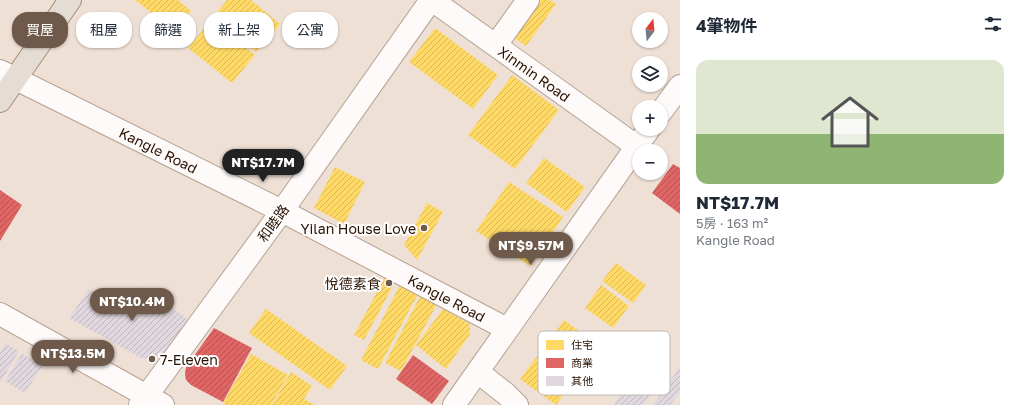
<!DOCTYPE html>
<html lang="zh-TW">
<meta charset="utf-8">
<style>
:root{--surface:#fff;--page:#f2f2f3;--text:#1f2937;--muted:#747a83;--line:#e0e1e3;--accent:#6e594b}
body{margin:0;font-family:"Golos Text","Noto Sans TC",sans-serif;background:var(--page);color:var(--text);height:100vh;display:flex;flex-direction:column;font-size:15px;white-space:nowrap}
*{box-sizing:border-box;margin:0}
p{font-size:13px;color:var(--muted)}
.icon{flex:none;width:22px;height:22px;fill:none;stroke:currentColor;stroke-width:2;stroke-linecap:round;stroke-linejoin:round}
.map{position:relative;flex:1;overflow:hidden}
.sheet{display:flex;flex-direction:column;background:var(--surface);width:340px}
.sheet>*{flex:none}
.hud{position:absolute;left:12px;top:12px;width:380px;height:36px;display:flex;gap:8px}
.needle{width:26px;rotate:16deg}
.controls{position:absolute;left:632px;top:12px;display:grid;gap:8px}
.controls a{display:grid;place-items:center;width:36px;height:36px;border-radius:50%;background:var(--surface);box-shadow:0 1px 3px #0004;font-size:20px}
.price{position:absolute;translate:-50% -34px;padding:0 9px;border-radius:14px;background:var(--accent);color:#fff;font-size:13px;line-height:26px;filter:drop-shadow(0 1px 2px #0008)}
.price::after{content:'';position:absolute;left:50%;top:24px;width:12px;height:9px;margin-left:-6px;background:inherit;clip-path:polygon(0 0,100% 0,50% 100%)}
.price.on{background:#222;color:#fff}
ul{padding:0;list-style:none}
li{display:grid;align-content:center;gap:8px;height:212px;padding:0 16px}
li+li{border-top:1px solid var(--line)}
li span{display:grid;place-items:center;height:124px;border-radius:12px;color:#555}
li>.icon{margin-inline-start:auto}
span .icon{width:72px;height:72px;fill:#fffc;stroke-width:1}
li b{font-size:17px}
h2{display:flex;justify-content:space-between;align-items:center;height:48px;padding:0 16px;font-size:17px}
.chip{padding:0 14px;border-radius:16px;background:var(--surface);box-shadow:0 1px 3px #0004;font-size:14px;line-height:36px}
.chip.on{background:var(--accent);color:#fff}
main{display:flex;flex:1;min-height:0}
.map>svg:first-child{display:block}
</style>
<main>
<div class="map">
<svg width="680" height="405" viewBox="0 0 680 405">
<defs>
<pattern id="homes-hatch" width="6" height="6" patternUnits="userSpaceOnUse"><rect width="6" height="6" fill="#ffd966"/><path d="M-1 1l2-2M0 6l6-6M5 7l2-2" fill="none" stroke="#dbb957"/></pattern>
<pattern id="shops-hatch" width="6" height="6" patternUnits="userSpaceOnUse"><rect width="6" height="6" fill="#e06666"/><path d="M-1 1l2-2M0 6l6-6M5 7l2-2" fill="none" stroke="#b65352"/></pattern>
<pattern id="building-hatch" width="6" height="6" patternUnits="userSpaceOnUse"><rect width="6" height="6" fill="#e1d7de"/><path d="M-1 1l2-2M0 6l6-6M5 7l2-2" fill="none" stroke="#c1b8bd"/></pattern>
</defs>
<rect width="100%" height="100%" fill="#efe0d5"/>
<!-- homes -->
<path fill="url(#homes-hatch)" d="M135,0H178L191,11L175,31Z
M227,0H251L280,24L256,52L214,16Z
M534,0H550L556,4L526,46L510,35Z
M211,20L255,55L232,83L188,48Z
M435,28L498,75L473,109L409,62Z
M512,75L559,110L515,169L468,135Z
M544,158L585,187L567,212L526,183Z
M335,167L365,182L344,224L314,208Z
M509,182L563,217L530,266L476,231Z
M427,203L443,212L417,260L404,245Z
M616,263L646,285L633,303L602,281Z
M386,275L396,280L364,340L354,335Z
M401,283L419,292L378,369L361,360Z
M601,285L629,306L613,328L585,308Z
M423,291L439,300L401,371L385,363Z
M266,309L347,366L330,390L249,333Z
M443,309L470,324V334L446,369L416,345Z
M564,320L599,346L556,405L520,379Z
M251,354L288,375L271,405H227L223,403Z
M291,372L312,386L304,399L315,405H272Z"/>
<!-- shops -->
<path fill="url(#shops-hatch)" d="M673,164L680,168V214L652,193Z
M0,190L22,205L0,241Z
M214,328L252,348L223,402L191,385L186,380L185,374L186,367Z
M413,355L449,381L432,404L396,379Z"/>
<!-- building -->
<path fill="url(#building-hatch)" d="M142,287L189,320L163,355L143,359L69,318L89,289L127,308Z
M5,343L19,351L0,383V352Z
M22,354L42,366L25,393L5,381Z
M642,366L662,380L643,405H613Z
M680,367V392L670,405H653Z"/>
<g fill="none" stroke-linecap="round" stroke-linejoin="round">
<defs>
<g id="minor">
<path id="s1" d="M432,0L636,146"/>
<path d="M496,45L528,0"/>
<path id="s2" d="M0,71L282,211L507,329"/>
<path d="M661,112L680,86"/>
<path d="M0,314L163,405"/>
<path d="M478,372L506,394L517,405"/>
<path d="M140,405L282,211L431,0"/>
<path d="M454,405L649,129"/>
</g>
<path id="major" d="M0,101L70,0"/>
</defs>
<!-- minor casing -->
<use href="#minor" stroke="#b4a293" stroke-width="24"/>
<!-- major casing -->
<use href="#major" stroke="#a28f7e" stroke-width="24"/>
<!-- minor -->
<use href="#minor" stroke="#fdfaf9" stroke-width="22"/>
<!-- major -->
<use href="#major" stroke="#e5ddd4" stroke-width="22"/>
</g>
<!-- markers -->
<g fill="#6e594b" stroke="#fff" stroke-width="1.5">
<circle cx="424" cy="228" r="4"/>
<circle cx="389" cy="283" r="4"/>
<circle cx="152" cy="359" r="4"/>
</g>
<g text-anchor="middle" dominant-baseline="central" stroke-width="4" stroke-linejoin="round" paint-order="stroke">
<!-- street labels -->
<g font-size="14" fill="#281100" stroke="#fff">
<text stroke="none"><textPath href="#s1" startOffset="126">Xinmin Road</textPath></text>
<text stroke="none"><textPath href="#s2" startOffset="177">Kangle Road</textPath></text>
<text transform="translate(273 223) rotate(-54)">和睦路</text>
<text stroke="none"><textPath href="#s2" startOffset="501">Kangle Road</textPath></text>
</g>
<!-- poi labels -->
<g font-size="14" fill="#281100" stroke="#fff" text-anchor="end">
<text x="416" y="228">Yilan House Love</text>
<text x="381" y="283">悅德素食</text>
<text x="160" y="359" text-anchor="start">7-Eleven</text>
</g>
</g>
<!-- legend -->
<rect x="538" y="331" width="132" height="64" rx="6" fill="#fff" stroke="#beb8b2" stroke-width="1"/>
<rect x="546" y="340" width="18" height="10" fill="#ffd966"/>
<rect x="546" y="358" width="18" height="10" fill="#e06666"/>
<rect x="546" y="376" width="18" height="10" fill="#e1d7de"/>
<g font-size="11" fill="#281100">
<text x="571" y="349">住宅</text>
<text x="571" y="367">商業</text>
<text x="571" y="385">其他</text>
</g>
</svg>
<div class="controls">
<a><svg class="needle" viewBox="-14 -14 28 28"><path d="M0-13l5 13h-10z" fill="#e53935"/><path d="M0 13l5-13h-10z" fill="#747a83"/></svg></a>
<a><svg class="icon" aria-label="layers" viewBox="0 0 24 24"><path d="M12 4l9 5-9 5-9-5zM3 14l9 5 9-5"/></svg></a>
<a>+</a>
<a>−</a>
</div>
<b class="price on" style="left:263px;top:183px">NT$17.7M</b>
<b class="price" style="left:531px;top:266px">NT$9.57M</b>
<b class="price" style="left:132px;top:322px">NT$10.4M</b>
<b class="price" style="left:73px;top:374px">NT$13.5M</b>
<div class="hud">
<a class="chip on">買屋</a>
<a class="chip">租屋</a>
<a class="chip">篩選</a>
<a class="chip">新上架</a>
<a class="chip">公寓</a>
</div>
</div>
<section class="sheet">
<h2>4筆物件<svg class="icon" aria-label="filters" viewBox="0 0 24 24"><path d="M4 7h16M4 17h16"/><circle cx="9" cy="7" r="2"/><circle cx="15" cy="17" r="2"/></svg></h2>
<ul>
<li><span style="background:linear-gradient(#dfe7d0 60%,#8fb573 0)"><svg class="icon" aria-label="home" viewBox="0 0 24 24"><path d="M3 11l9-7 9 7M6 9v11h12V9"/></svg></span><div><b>NT$17.7M</b><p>5房 · 163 m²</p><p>Kangle Road</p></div></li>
</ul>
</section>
</main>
